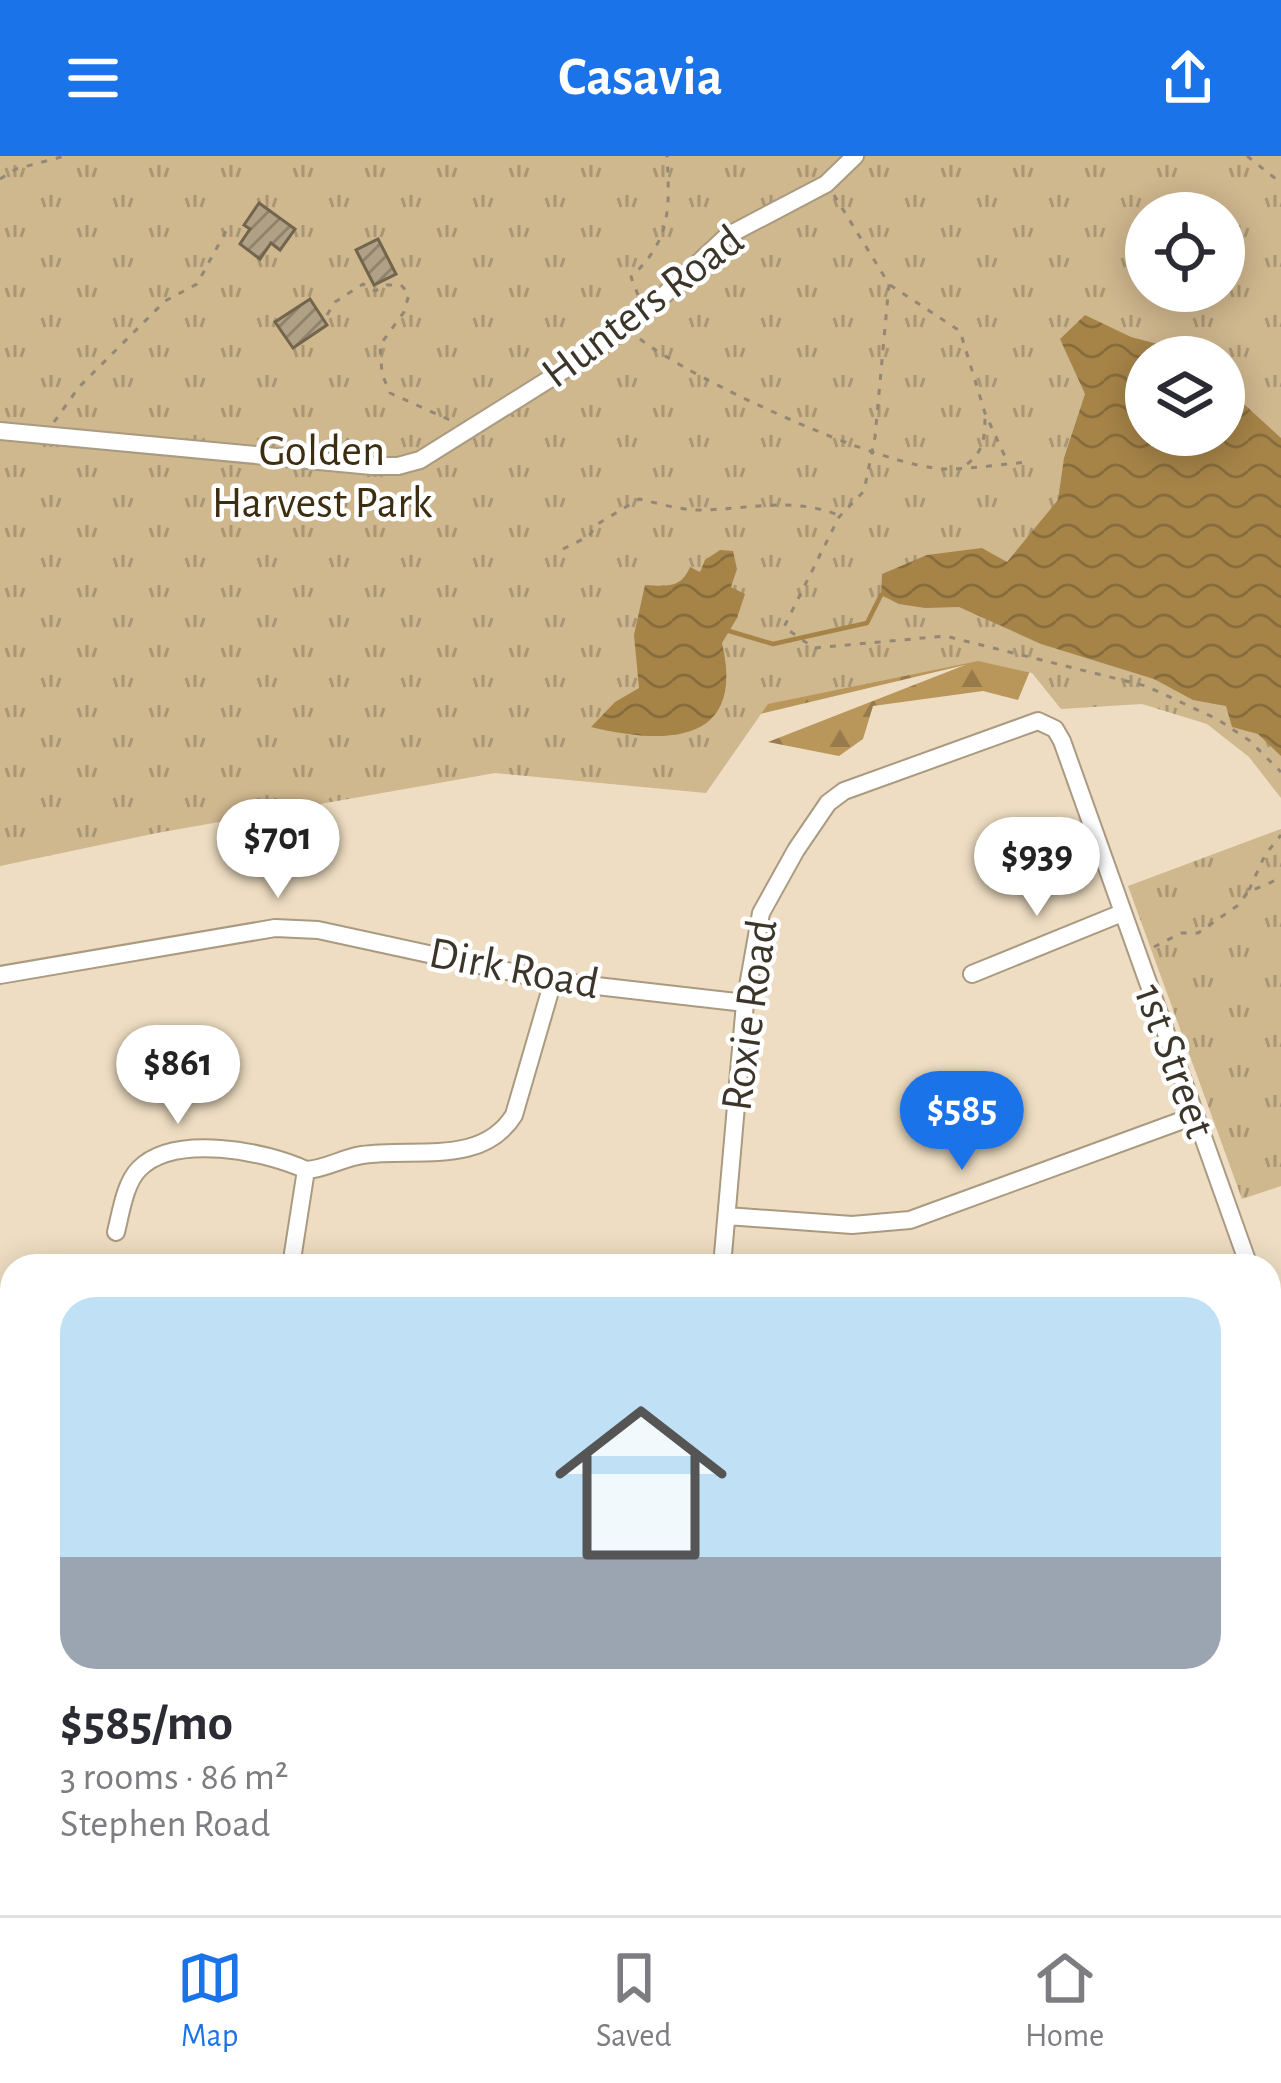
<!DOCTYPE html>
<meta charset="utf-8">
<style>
:root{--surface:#fff;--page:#f7f7f7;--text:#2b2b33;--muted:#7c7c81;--line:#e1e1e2;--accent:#1a73e8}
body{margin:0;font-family:"Alegreya Sans",sans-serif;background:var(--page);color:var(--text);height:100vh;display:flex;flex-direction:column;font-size:45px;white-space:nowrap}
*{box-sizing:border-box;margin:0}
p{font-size:39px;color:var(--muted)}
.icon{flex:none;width:66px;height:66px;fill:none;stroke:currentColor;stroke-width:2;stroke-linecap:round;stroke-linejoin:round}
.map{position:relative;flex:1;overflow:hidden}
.drawer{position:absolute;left:0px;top:1098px;width:1281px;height:663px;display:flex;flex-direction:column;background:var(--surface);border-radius:36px 36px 0 0;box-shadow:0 6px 30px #0003}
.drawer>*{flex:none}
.fabs{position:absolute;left:1125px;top:36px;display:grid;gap:24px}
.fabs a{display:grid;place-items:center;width:120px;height:120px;border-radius:50%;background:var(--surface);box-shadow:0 6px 30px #0003;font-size:60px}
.price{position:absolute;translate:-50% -102px;padding:0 27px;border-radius:42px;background:#fff;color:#222;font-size:39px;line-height:78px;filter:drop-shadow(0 3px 6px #0008)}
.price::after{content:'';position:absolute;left:50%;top:72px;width:36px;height:27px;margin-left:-18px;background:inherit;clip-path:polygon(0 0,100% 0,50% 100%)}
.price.on{background:var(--accent);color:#fff}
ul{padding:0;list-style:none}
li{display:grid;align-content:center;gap:24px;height:636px;padding:0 60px}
li span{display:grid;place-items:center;height:372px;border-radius:36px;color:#555}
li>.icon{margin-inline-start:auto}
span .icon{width:216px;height:216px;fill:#fffc;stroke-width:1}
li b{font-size:51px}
header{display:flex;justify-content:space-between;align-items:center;height:156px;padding:0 60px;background:var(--accent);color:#fff;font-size:54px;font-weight:700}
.tab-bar{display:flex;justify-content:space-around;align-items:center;height:168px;border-top:3px solid var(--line);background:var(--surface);font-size:33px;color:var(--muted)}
.tab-bar a{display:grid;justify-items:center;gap:6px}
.tab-bar .on{color:var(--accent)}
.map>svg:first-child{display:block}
</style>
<header><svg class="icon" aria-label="menu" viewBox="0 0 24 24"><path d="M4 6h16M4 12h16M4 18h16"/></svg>Casavia<svg class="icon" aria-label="share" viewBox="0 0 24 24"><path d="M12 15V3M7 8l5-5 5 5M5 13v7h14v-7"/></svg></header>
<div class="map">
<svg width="1281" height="1759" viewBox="0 0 1281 1759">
<defs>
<pattern id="forest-firs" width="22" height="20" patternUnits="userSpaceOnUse" patternTransform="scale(3)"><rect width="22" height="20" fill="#b9965a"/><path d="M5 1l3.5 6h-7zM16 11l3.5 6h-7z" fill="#987b4b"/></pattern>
<pattern id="park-tufts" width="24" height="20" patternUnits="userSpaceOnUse" patternTransform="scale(3)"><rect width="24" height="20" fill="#cfb78e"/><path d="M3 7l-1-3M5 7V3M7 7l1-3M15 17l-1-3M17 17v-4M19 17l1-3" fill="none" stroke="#a99674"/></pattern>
<pattern id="water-waves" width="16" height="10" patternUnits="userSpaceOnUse" patternTransform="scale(3)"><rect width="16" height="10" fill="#a68448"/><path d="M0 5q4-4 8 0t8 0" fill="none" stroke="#886d3c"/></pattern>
<pattern id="building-hatch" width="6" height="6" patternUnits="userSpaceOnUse" patternTransform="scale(3)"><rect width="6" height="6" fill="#b0a086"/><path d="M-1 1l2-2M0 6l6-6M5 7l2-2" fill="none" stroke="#90836e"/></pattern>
</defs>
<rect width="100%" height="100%" fill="#eeddc2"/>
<!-- forest -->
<path fill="url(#forest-firs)" d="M1041,488L1018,544L983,535L873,550L863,583L839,600L768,586L965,509L701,572L721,554Z"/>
<!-- park -->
<path fill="url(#park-tufts)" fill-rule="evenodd" d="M0,0H1281V642L1249,601L1207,568L1142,548L1061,553L1032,517L978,505L768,548L706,637L495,617L157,677L0,710ZM1146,57H1224V135H1146ZM1146,201H1224V279H1146Z
M1281,673V1030L1242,1043L1128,730Z"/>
<!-- water -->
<path fill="url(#water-waves)" d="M1085,159L1131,181L1177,193L1187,201H1146V279H1224V230L1281,282V600L1258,578L1232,571L1226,550L1193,544L1154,523L1041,488L959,451L925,452L899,448L881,439L882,418L927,399L982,392L1007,406L1058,344L1064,302L1085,238L1060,183Z
M720,394L733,395L737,413L731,431L745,438L737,462L722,487C746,589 666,589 591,571L615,546L639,532L634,479L645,429C666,430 681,433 690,411L700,416L705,404Z"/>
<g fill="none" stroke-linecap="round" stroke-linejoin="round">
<!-- stream -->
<path stroke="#a68448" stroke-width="4.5" d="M729,475L773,488L867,467L881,439"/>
</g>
<!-- building -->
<path fill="url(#building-hatch)" stroke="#73644c" stroke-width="3" d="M259,47L295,73L280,94L271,87L260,103L240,88L250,73L244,69Z
M378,83L396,118L374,129L356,94Z
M310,143L327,169L293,192L275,166Z"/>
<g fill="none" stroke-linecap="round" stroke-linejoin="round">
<defs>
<path id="street" d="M0,275L372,310H398L420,304L599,192L647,155L727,80L826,28L855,0
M972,818L1122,757
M0,819L275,772L318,774L553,825L745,847
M727,1060L852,1069L910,1064L1194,960
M116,1076C121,1056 125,1027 139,1013C174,977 266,995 306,1014
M291,1110L306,1014C326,1013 342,1002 362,999C413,991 482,1011 514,959L553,825
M722,1110L745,847L761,757L796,694L828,647L844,635L1038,565L1055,573L1062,585L1249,1110
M1269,1164L1281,1200
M0,1286L12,1287
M0,1506L12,1507
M1269,1541L1281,1495
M1269,1629L1281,1630
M28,1759L29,1749"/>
</defs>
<!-- street casing -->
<use href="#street" stroke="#a99a80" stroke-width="20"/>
<!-- path -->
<path stroke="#948875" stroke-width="3" stroke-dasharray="6 9" stroke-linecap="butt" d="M1247,0L1281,27
M0,23L16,13L65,0
M834,39L889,128L875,281L864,335L839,361L784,471L814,492L945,480L1146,530L1217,563L1250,585L1281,616
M890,129L960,175L985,257L1008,307
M638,139L631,121C671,84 670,53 667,0
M327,159L335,146L363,128L375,135L387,129H401L409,138L404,156L380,189L382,218L390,237L452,265
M640,183C691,223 882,312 946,313C973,313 1002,308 1029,306
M54,266L79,231L165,145L197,128L226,75
M967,308C984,296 985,280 985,259
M563,393L589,380L596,369L639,343C657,347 677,353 696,354C745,354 791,340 838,359
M1249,734L1265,699L1281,679
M1154,791L1181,777H1198L1237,750L1248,736L1281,722"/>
<!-- street -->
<use href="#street" stroke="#fff" stroke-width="16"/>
</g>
<g text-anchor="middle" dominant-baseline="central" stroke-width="9" stroke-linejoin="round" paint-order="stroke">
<!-- street labels -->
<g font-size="45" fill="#3c352a" stroke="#fff">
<text transform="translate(643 151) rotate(-37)">Hunters Road</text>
<text transform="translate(514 813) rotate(11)">Dirk Road</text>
<text transform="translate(750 859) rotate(-82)">Roxie Road</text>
<text transform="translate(1174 905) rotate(70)">1st Street</text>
</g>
<!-- park labels -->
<g font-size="45" fill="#3d2e12" stroke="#fff">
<text x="322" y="295">Golden<tspan x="322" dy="52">Harvest Park</tspan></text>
</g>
</g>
</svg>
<div class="fabs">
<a><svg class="icon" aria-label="locate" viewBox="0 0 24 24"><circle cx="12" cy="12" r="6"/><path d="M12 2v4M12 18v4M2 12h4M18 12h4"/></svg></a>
<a><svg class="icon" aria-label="layers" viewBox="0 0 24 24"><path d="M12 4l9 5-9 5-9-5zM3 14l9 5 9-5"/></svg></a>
</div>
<b class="price" style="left:278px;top:745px">$701</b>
<b class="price" style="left:1037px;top:763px">$939</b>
<b class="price" style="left:178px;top:971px">$861</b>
<b class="price on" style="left:962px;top:1017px">$585</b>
<section class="drawer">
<ul>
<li><span style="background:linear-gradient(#bfe0f5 70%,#9aa5b1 0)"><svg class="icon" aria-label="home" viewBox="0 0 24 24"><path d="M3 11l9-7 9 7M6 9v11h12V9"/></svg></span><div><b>$585/mo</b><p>3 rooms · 86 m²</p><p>Stephen Road</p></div></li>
</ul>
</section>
</div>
<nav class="tab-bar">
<a class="on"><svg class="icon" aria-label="map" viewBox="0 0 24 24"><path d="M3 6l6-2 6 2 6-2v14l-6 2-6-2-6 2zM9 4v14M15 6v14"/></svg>Map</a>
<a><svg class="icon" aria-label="saved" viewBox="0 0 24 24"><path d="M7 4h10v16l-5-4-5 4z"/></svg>Saved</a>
<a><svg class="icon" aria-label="home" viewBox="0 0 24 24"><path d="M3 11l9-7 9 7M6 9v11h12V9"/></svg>Home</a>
</nav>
